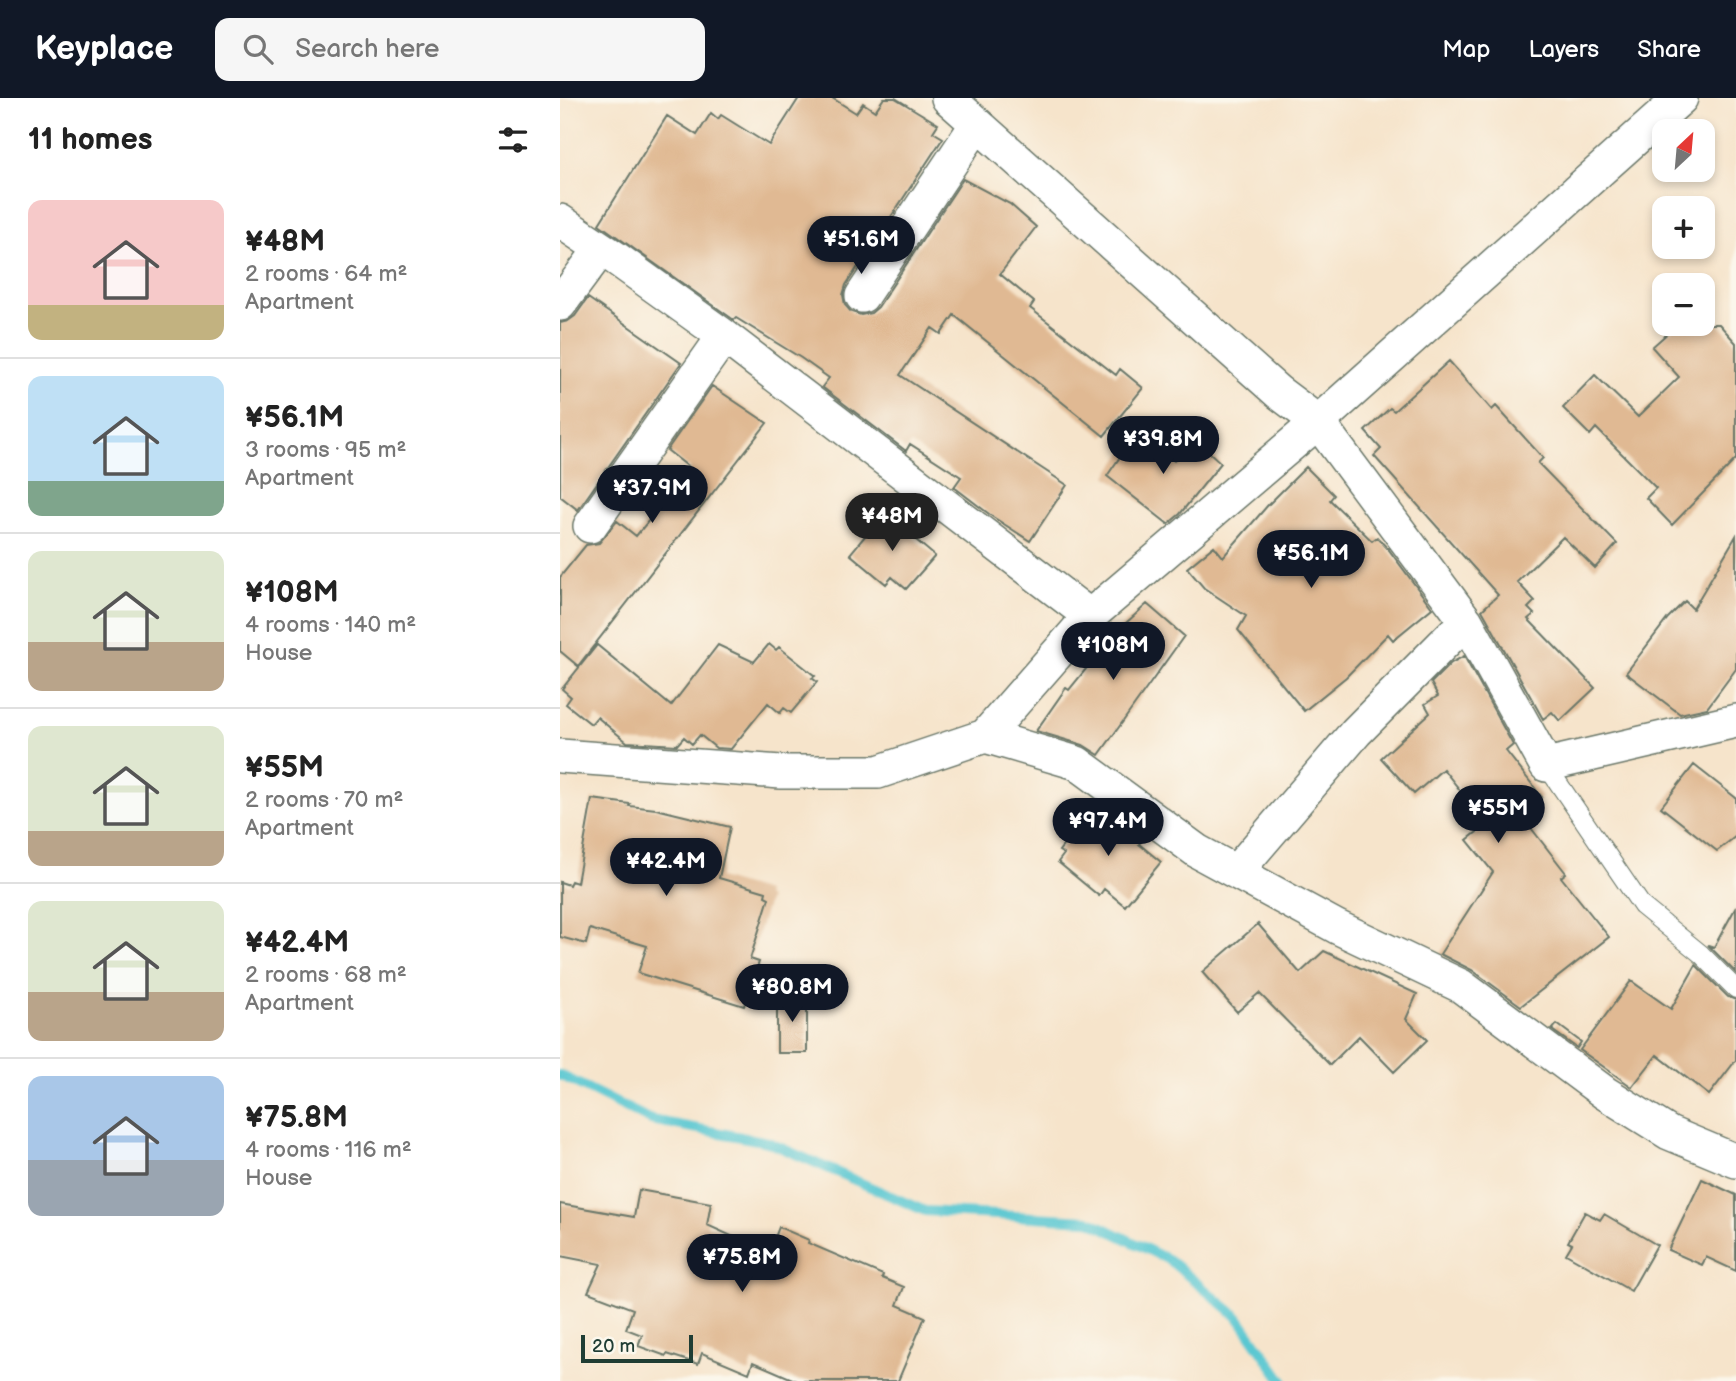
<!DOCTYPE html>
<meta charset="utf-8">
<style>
:root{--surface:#fff;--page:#f6f6f6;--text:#222;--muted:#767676;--line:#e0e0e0;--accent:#111827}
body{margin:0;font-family:"Balsamiq Sans",sans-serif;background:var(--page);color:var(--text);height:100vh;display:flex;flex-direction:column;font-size:26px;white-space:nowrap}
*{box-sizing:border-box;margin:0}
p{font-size:23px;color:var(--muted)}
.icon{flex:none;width:38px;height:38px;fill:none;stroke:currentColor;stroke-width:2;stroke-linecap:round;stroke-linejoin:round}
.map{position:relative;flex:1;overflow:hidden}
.drawer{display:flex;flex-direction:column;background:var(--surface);width:560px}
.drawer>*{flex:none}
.needle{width:46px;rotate:26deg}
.fabs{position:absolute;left:1092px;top:21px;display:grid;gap:14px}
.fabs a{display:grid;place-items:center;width:63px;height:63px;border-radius:14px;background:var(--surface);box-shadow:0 4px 10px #0003;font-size:35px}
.scale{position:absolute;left:21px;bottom:18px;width:112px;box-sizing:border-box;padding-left:7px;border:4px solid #1f3d34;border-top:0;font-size:19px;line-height:24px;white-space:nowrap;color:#1f3d34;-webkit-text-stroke:5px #fbf7ec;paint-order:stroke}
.price{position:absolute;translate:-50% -60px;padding:0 16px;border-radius:24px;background:var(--accent);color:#fff;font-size:23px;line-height:46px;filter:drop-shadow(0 2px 4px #0008)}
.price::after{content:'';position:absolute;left:50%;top:42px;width:21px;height:16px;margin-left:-10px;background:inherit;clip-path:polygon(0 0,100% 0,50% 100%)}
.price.on{background:#222;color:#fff}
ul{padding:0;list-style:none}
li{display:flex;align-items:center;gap:21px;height:175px;padding:0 28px}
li+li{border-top:2px solid var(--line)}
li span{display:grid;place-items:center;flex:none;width:196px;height:140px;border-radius:14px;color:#555}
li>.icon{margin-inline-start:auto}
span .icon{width:84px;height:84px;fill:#fffc;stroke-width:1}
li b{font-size:30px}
h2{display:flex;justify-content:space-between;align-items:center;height:84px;padding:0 28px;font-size:30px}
header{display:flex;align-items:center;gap:42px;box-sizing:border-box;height:98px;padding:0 35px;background:var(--accent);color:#fff}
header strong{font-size:33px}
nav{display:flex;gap:38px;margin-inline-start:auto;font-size:24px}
.search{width:490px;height:63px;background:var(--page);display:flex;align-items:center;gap:18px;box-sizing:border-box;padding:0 24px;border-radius:14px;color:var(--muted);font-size:26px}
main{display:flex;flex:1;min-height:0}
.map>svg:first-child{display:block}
</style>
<header>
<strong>Keyplace</strong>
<div class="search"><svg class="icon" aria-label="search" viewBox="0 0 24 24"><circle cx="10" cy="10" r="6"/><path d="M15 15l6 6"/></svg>Search here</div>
<nav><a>Map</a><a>Layers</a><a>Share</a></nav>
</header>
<main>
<section class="drawer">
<h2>11 homes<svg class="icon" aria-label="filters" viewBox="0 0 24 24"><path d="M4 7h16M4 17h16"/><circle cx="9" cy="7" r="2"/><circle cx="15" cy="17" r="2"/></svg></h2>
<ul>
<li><span style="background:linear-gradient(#f6c9c9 75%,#c2b280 0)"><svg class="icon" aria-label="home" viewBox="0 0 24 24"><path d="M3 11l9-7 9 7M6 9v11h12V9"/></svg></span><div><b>¥48M</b><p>2 rooms · 64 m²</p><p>Apartment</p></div></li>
<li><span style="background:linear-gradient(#bfe0f5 75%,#7fa58c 0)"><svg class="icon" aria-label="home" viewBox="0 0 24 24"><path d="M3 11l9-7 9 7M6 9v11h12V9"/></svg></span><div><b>¥56.1M</b><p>3 rooms · 95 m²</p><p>Apartment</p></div></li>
<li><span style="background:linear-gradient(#dfe7d0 65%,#b9a48a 0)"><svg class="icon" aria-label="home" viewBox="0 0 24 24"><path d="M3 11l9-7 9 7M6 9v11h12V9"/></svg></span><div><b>¥108M</b><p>4 rooms · 140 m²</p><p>House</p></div></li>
<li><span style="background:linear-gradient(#dfe7d0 75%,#b9a48a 0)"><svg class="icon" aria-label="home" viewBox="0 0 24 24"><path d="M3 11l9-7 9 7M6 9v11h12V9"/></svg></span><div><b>¥55M</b><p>2 rooms · 70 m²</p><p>Apartment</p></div></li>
<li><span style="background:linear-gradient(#dfe7d0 65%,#b9a48a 0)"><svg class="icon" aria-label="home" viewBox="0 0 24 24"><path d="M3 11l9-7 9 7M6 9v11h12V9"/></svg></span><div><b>¥42.4M</b><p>2 rooms · 68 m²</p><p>Apartment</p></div></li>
<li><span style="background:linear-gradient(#a9c7e8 60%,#9aa5b1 0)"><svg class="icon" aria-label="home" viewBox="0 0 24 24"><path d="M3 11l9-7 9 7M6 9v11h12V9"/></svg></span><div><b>¥75.8M</b><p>4 rooms · 116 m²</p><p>House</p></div></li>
</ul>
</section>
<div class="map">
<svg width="1176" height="1283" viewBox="0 0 1176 1283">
<rect width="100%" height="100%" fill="#fbf7ec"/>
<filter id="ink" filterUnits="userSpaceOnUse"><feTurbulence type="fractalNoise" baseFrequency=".0143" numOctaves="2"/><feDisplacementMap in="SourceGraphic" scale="14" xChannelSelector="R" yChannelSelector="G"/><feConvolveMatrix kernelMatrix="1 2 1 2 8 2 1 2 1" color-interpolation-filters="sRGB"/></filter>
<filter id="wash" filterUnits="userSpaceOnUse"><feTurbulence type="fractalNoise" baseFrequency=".00686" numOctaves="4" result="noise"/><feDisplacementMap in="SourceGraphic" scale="28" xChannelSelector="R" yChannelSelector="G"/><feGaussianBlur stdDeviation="1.57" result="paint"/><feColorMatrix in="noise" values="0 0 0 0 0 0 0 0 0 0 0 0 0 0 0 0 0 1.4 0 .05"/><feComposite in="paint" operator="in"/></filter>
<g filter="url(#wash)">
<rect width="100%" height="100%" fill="#f6e4cb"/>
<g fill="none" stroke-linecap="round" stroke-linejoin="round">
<!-- stream -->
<path stroke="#5ac7d1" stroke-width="10" d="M0,977L91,1022L208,1044L365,1113L528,1122L609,1162L678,1219L723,1283"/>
</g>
<g id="blocks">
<!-- building -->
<path fill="#e0b993" d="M239,0H272L296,15L303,5L315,13L324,0H335L378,26L373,34L383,40L286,187L283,197L285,207L291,214L301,217L311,215L318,209L403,81L450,106L476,129L440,176L474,204L470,210L556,277L560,271L583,290L544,338L394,217L381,236L372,230L340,277L507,387L470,443L433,419L394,389L401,379L350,346L346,353L262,289L269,280L241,260L176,220L174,222L39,126L107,18L137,37L151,15L158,21L161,17L209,47Z
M28,200L121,265L18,412L0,398V225L8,223L15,218Z
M1118,226H1159L1176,245V361L1112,427L1086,400L1096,390L1036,330L1030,337L1003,310L1035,277L1078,319L1119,279L1092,249Z
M889,263L932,312L936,308L983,360L978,365L1057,446L1035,470L1003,439L957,484L975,503L968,510L974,516L968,521L1035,590L1000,623L992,614L983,621L922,512L938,497L814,358L821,351L805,333L830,310L834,313Z
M152,288L207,325L18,568L0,553V479L26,447L39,445L57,423L76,438L131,371L107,352Z
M577,334L614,363L634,340L661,365L620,416L608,426L547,378Z
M746,369L774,397L770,402L812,443L817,439L829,452L872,510L833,542L828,536L786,579L744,613L678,532L686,518L644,490L627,470L654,448L663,459L708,407Z
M324,415L375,458L346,491L332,479L326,486L290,456Z
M1176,438V571L1147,610L1120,616L1066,575L1108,520L1125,503L1133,511Z
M587,506L624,538L539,657L523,647L476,633L506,590L509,592L556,534Z
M209,546L216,552L219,549L255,578L252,580L257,584L231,615L224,610L220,615L208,605L171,651L156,650L140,637L132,646L124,639L117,647L67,644L37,619L31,626L6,606L11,599L2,591L37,547L111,608L158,547L194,564Z
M904,558L953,647L946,653L982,699L961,717L1006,775L1001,779L1049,839L961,908L912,872L880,856L933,774L907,742L927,726L883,671L854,696L821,660L870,615L865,606L878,598L871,585L891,565Z
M1134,667L1176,700V738L1157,753L1101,709Z
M32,701L70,706L69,708L96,711L170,729L159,780L206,794L205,798L209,800L190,861L199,864L184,908L78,875L87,848L30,831L26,846L0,839V784L9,787L11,783L17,785Z
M531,712L555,732L562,722L585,738L579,746L601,764L565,808L544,791L539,798L498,764L504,756L499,753Z
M1176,809V875L1148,847L1154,849Z
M698,826L740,875L764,853L857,896L846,921L867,942L834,974L799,938L770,967L699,895L677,914L642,874Z
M1136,867L1168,899L1176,902V962L1149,997L1097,957L1072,989L1020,952L1071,883L1111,911Z
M217,898H247V955H217Z
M997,926L1021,944L1017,950L992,932Z
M1142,1081L1176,1097V1173L1146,1159L1142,1167L1108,1152Z
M79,1092L151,1105L147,1127L209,1155L219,1129L249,1142L248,1145L323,1177L322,1180L344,1189L337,1207L365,1219L338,1283H237L193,1264L189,1275L142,1255L138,1266L107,1256L106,1258L78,1248L82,1237L66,1231L73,1211L28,1194L41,1166L0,1158V1106L74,1119Z
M1025,1114L1040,1122L1044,1116L1097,1147L1071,1193L1006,1156L1012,1146L1008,1144Z"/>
</g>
</g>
<g filter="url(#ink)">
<use href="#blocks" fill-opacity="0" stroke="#6a7769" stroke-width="2"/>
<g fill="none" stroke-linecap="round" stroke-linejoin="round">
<defs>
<path id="service" d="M986,667L1082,808L1141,856L1176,891"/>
<path id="minor" d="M388,0L718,294L758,324L906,523L986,667L1176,623
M0,123L54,159L164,238L530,518
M302,198L417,26
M0,206L41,151
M30,428L164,238
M425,638L517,665L637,753L777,829L901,888L1045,995L1109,1035L1176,1063
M0,658L221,674H318L425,638L530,518L758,324L1121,0
M676,774L796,634L906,523"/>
</defs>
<!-- service casing -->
<use href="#service" stroke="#6a7769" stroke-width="20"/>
<!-- minor casing -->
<use href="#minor" stroke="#6a7769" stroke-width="36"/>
<!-- service -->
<use href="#service" stroke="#fff" stroke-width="18"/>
<!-- minor -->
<use href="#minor" stroke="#fff" stroke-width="33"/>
</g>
</g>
</svg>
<div class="fabs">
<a><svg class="needle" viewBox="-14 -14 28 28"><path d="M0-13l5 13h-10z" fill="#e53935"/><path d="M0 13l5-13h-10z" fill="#767676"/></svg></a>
<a>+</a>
<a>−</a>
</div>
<div class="scale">20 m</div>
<b class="price" style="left:301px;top:178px">¥51.6M</b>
<b class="price" style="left:603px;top:378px">¥39.8M</b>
<b class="price" style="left:92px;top:427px">¥37.9M</b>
<b class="price on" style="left:332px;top:455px">¥48M</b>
<b class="price" style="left:751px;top:492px">¥56.1M</b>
<b class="price" style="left:553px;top:584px">¥108M</b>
<b class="price" style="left:938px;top:747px">¥55M</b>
<b class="price" style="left:548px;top:760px">¥97.4M</b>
<b class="price" style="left:106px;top:800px">¥42.4M</b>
<b class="price" style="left:232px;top:926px">¥80.8M</b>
<b class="price" style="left:182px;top:1196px">¥75.8M</b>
</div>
</main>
